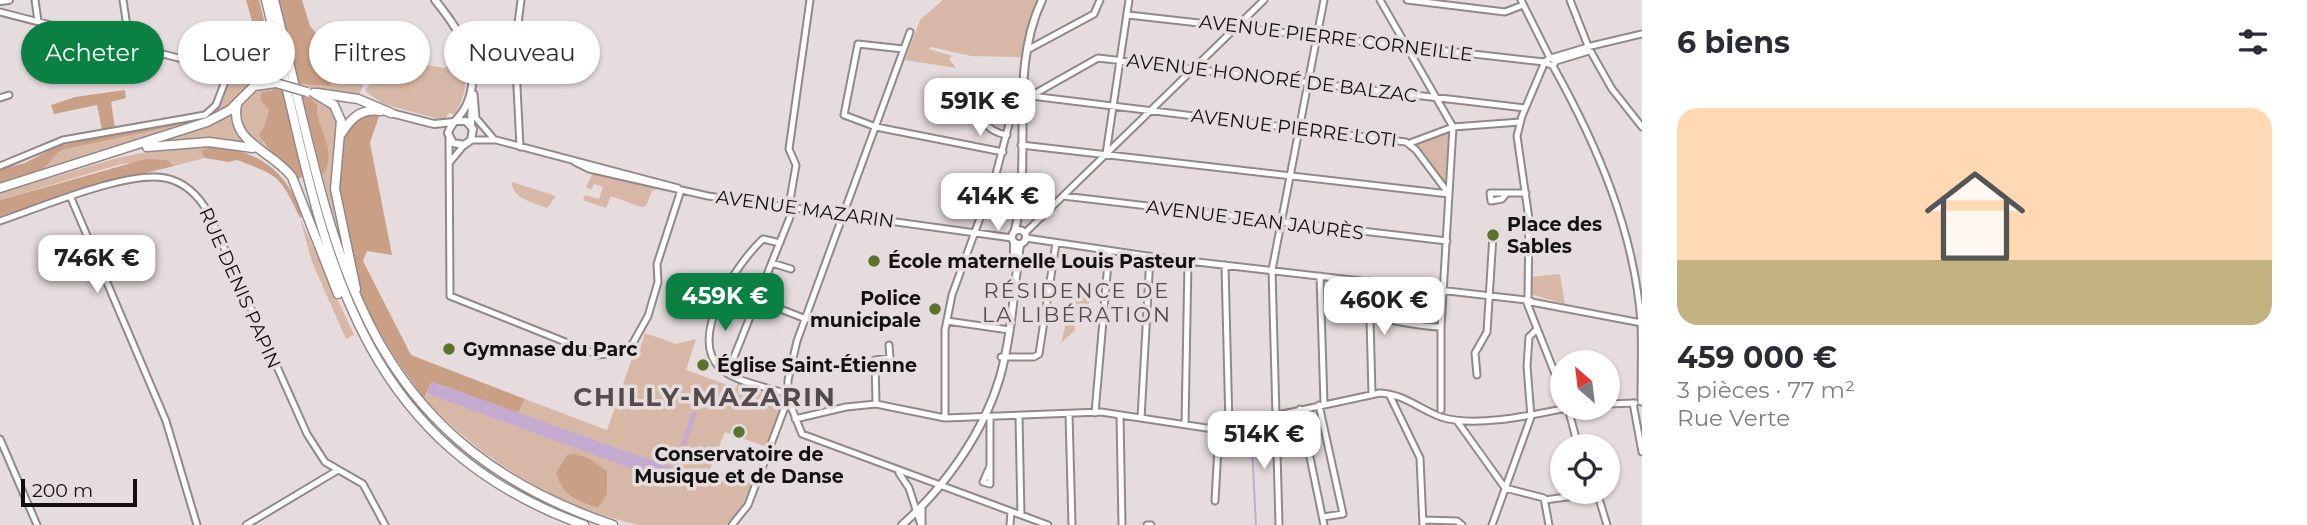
<!DOCTYPE html>
<html lang="fr">
<meta charset="utf-8">
<style>
:root{--surface:#fff;--page:#f7f7f7;--text:#2b2b33;--muted:#7c7c81;--accent:#0b8043}
body{margin:0;font-family:Montserrat,sans-serif;background:var(--page);color:var(--text);height:100vh;display:flex;flex-direction:column;font-size:26px;white-space:nowrap}
*{box-sizing:border-box;margin:0}
p{font-size:23px;color:var(--muted)}
.icon{flex:none;width:38px;height:38px;fill:none;stroke:currentColor;stroke-width:2;stroke-linecap:round;stroke-linejoin:round}
.map{position:relative;flex:1;overflow:hidden}
.panel{display:flex;flex-direction:column;background:var(--surface);width:665px}
.panel>*{flex:none}
.banner{position:absolute;left:21px;top:21px;width:665px;height:63px;display:flex;gap:14px}
.needle{width:46px;rotate:332deg}
.buttons{position:absolute;left:1550px;top:350px;display:grid;gap:14px}
.buttons a{display:grid;place-items:center;width:70px;height:70px;border-radius:50%;background:var(--surface);box-shadow:0 2px 5px #0004;font-size:35px}
.scale{position:absolute;left:21px;bottom:18px;width:116px;box-sizing:border-box;padding-left:7px;border:4px solid #131010;border-top:0;font-size:19px;line-height:24px;white-space:nowrap;color:#131010;-webkit-text-stroke:5px #e6dcde;paint-order:stroke}
.price{position:absolute;translate:-50% -60px;padding:0 16px;border-radius:14px;background:#fff;color:#222;font-size:23px;line-height:46px;filter:drop-shadow(0 2px 4px #0008)}
.price::after{content:'';position:absolute;left:50%;top:42px;width:21px;height:16px;margin-left:-10px;background:inherit;clip-path:polygon(0 0,100% 0,50% 100%)}
.price.current{background:var(--accent);color:#fff}
ul{padding:0;list-style:none}
li{display:grid;align-content:center;gap:14px;height:371px;padding:0 35px}
li span{display:grid;place-items:center;height:217px;border-radius:21px;color:#555}
li>.icon{margin-inline-start:auto}
span .icon{width:126px;height:126px;fill:#fffc;stroke-width:1}
li b{font-size:30px}
h2{display:flex;justify-content:space-between;align-items:center;height:84px;padding:0 35px;font-size:30px}
.chip{padding:0 24px;border-radius:32px;background:var(--surface);box-shadow:0 2px 5px #0004;font-size:24px;line-height:63px}
.chip.current{background:var(--accent);color:#fff}
main{display:flex;flex:1;min-height:0}
.map>svg:first-child{display:block}
</style>
<main>
<div class="map">
<svg width="1642" height="525" viewBox="0 0 1642 525">
<rect width="100%" height="100%" fill="#e6dcde"/>
<!-- green -->
<path fill="#d7b8a6" d="M943,0H1038L1028,26L1021,57L971,56L931,47L929,49L952,56L949,59L956,68L905,60L920,20Z
M257,38L262,55L272,52L280,78L227,66L237,42Z
M324,56L343,74L348,73L363,86L358,98L308,89L307,84L331,86Z
M463,56C468,76 467,96 454,114L448,113L446,119L442,120L383,104L365,91C391,55 404,61 444,68Z
M233,70L272,80L255,82L215,116Z
M275,86L263,143L272,151C266,147 257,144 252,140C226,117 245,89 275,86Z
M310,97C321,99 331,106 335,116C341,129 335,142 333,154C328,189 338,219 344,252L322,174L326,172C334,143 317,132 317,105Z
M232,113L237,134L245,143L204,139L155,143Z
M206,118L191,125L40,172L61,150Z
M1449,131L1448,184H1446L1415,145Z
M177,146H212L202,151L205,158L174,166L166,160L121,164L0,200V193L117,158Z
M593,173H596L658,189L652,191L646,206L641,207L611,196L606,208L583,200L585,195L599,199L603,187L594,184L591,190L586,187Z
M512,182L556,196L547,208C534,203 511,198 512,182Z
M300,218L354,335L346,339L312,262Z
M1560,274L1565,304L1533,295L1530,277Z
M1083,292L1090,297L1087,320L1073,321L1075,330L1061,343L1066,323L1073,321V318L1086,316H1073L1075,298L1083,297L1084,306Z
M645,333L676,344L696,339L686,370L736,388L738,383L784,399L767,447L725,432L710,469L752,483L741,509L726,525C699,525 667,525 640,525C558,509 479,458 424,398L427,393L681,486L683,474L673,468L518,413L525,399L607,430L637,344L641,346Z"/>
<!-- forest -->
<path fill="#c99f85" d="M246,0H259L272,52L262,56Z
M277,0H302L310,26L348,73L343,74L325,57L331,86L298,84Z
M275,86L284,88L305,175L297,180C286,163 267,151 259,134L264,128L269,110L260,100L262,92L272,91Z
M125,90L126,98L111,102L115,128L102,130L97,105L54,114L51,105L75,97Z
M302,96L310,97L317,105C317,132 335,142 326,172L322,174Z
M214,113L215,116L202,120L61,150L40,172L0,184V169L25,163L58,146Z
M366,115L379,116L370,143L392,255L367,251L363,261L411,355L525,399L518,413L432,382L424,398C399,365 375,330 360,291C353,273 351,252 347,233C340,196 323,135 366,115Z
M212,146C261,152 285,169 303,216L300,218C280,176 280,176 237,160L229,162L205,158L201,151Z
M146,159L167,160L174,166L109,182L0,216V200Z
M575,454L588,458L607,471V494L598,508C576,500 563,496 556,473L567,455Z"/>
<!-- water -->
<path fill="#c4a9d1" d="M432,382L673,468L684,474L682,487L434,396L427,393Z"/>
<g fill="none" stroke-linecap="round" stroke-linejoin="round">
<!-- stream -->
<path stroke="#c4a9d1" stroke-width="2" d="M1251,429L1256,525"/>
<!-- canal -->
<path stroke="#c4a9d1" stroke-width="4.5" d="M675,469L694,414"/>
<defs>
<path id="minor" d="M35,0L38,21
M123,0L130,46
M1380,0L1453,127L1441,327V410
M1407,0L1505,12L1523,5
M1521,0L1550,58
M1570,0L1588,46
M0,12L229,71L216,105L205,115L63,140L0,166
M1128,15L1544,62
M1591,46L1642,34
M903,49L858,44L844,115L876,127L1003,152
M1029,49L1094,14L1100,0
M1591,52L1612,89L1642,127
M1551,58L1588,47
M1556,61L1550,58L1544,62L1553,66L1556,61L1589,51
M1553,66C1597,145 1634,230 1641,322C1642,348 1641,376 1641,402
M474,94L476,118L493,138
M1031,96L1406,142L1416,150L1449,194
M1024,97H1029L1098,58L1525,108
M0,98L9,95
M960,111C986,115 983,131 1007,135
M449,138L450,296L598,355L623,352L633,343L648,316L658,282L657,264L681,190
M471,140H496L678,188
M1410,143L1453,127L1520,122
M1021,145L1449,194
M520,147L515,47L521,0
M1106,154L1129,0
M450,162L464,145
M575,162L589,169L708,196L1012,238
M1506,194L1502,199L1491,201L1490,193H1526
M1063,196L1447,241
M71,198L166,421L197,525
M789,206L796,165L789,149L810,0
M0,221C39,208 128,170 165,178C186,182 199,196 209,214L307,434L325,462L363,484L385,525
M1025,233L1264,0
M1026,238L1154,257L1526,300
M780,243L763,239C738,262 687,336 720,368C733,381 763,386 781,392H787
M772,263L791,269
M1225,265L1229,426
M1320,276L1324,404
M1369,281L1372,394
M703,297L715,304
M1528,298L1529,219L1517,136L1522,116L1544,64
M757,300L806,319
M1531,301H1526L1642,323
M1527,303L1563,394
M1371,317C1396,320 1416,327 1441,327
M947,321L1009,330
M1001,357H1034L1039,354L1056,243
M728,372L794,207
M1477,375L1475,353L1487,332L1493,235
M1389,394L1420,458L1423,525
M788,399L802,434L1048,525
M1633,403L1642,452
M876,404L875,360L890,358L889,345
M1608,404L1635,403
M1319,405L1343,514L1323,517
M1568,408L1578,446
M1300,409L1324,525
M1095,413L1109,251
M1069,414L1072,525
M1120,415L1122,525
M1019,417L1021,515
M945,418V330L952,295L996,174L1015,101L1021,96
M1141,418L1150,256
M795,419L846,407L876,404L945,418L1101,412L1213,429L1380,393C1404,394 1419,409 1441,417C1475,428 1532,415 1567,408
M1457,421L1505,488L1544,498L1549,525
M1185,425L1188,261
M0,439L37,525
M990,466L983,482L990,484V419
M899,473L909,488L921,525
M1597,492L1607,525
M1545,500L1574,496
M1215,501L1219,428
M1423,520L1457,521L1462,525
M246,525L338,470
M732,525L748,505L788,399V380L797,341L910,32
M922,525V506
M1010,525L1011,512
M1147,525H1151
M1279,525L1272,270L1324,0
M1492,525L1531,417L1527,366L1529,337L1536,330"/>
<path id="major" d="M435,0C459,30 485,66 466,106C461,117 451,122 448,133L453,143L464,145L471,140L473,129L466,121H456
M0,1L9,0
M391,113L434,124L454,122
M471,124L472,100
M1015,230C1033,157 1008,71 1042,0
M1012 237a7 7 0 1 1 14 0a7 7 0 1 1-14 0Z
M1014,256V242
M902,525C945,487 984,432 1000,377C1012,334 1014,288 1020,244"/>
<path id="highway" d="M266,0C321,221 337,436 584,525
M274,0C334,237 347,435 613,525
M314,93L334,105L341,121L335,189L356,289
M317,93L358,99L391,113
M237,104C229,143 272,150 292,177L338,294
M341,134C351,118 361,108 381,111
M147,147L209,142L253,148
M0,188L207,122L230,110L254,86L276,83"/>
</defs>
<!-- minor casing -->
<use href="#minor" stroke="#92888a" stroke-width="9"/>
<!-- major casing -->
<use href="#major" stroke="#92888a" stroke-width="10"/>
<!-- highway casing -->
<use href="#highway" stroke="#92888a" stroke-width="11"/>
<!-- minor -->
<use href="#minor" stroke="#fff" stroke-width="5"/>
<!-- major -->
<use href="#major" stroke="#fff" stroke-width="6"/>
<!-- highway -->
<use href="#highway" stroke="#fff" stroke-width="8"/>
<defs>
<path id="highway-bridge" d="M276,83L307,92"/>
</defs>
<!-- highway-bridge casing -->
<use href="#highway-bridge" stroke="#92888a" stroke-width="11" stroke-linecap="butt"/>
<!-- highway-bridge -->
<use href="#highway-bridge" stroke="#fff" stroke-width="8"/>
</g>
<!-- markers -->
<g fill="#5a7529" stroke="#e6dcde" stroke-width="2.5">
<circle cx="1493" cy="235" r="7"/>
<circle cx="874" cy="261" r="7"/>
<circle cx="935" cy="309" r="7"/>
<circle cx="449" cy="349" r="7"/>
<circle cx="703" cy="365" r="7"/>
<circle cx="739" cy="432" r="7"/>
</g>
<g text-anchor="middle" dominant-baseline="central" stroke-width="7" stroke-linejoin="round" paint-order="stroke">
<!-- street labels -->
<g font-size="19" fill="#131010" stroke="#e6dcde">
<text transform="translate(1336 38) rotate(7)">AVENUE PIERRE CORNEILLE</text>
<text transform="translate(1272 78) rotate(7)">AVENUE HONORÉ DE BALZAC</text>
<text transform="translate(1294 128) rotate(7)">AVENUE PIERRE LOTI</text>
<text transform="translate(805 209) rotate(8)">AVENUE MAZARIN</text>
<text transform="translate(1255 220) rotate(7)">AVENUE JEAN JAURÈS</text>
<text transform="translate(240 288) rotate(66)">RUE DENIS PAPIN</text>
</g>
<!-- poi labels -->
<g font-size="19" font-weight="bold" fill="#131010" stroke="#e6dcde" text-anchor="start">
<text x="1507" y="224">Place des<tspan x="1507" dy="22">Sables</tspan></text>
<text x="888" y="261">École maternelle Louis Pasteur</text>
<text x="921" y="298" text-anchor="end">Police<tspan x="921" dy="22">municipale</tspan></text>
<text x="463" y="349">Gymnase du Parc</text>
<text x="717" y="365">Église Saint-Étienne</text>
<text x="739" y="454" text-anchor="middle">Conservatoire de<tspan x="739" dy="22">Musique et de Danse</tspan></text>
</g>
<!-- neighbourhood labels -->
<g font-size="21" letter-spacing="2" fill="#534b4d" stroke="#e6dcde">
<text x="1077" y="290">RÉSIDENCE DE<tspan x="1077" dy="24">LA LIBÉRATION</tspan></text>
</g>
<!-- district labels -->
<g font-size="26" font-weight="bold" letter-spacing="2" fill="#534b4d" stroke="#e6dcde">
<text x="705" y="397">CHILLY-MAZARIN</text>
</g>
</g>
</svg>
<div class="buttons">
<a><svg class="needle" viewBox="-14 -14 28 28"><path d="M0-13l5 13h-10z" fill="#e53935"/><path d="M0 13l5-13h-10z" fill="#7c7c81"/></svg></a>
<a><svg class="icon" aria-label="locate" viewBox="0 0 24 24"><circle cx="12" cy="12" r="6"/><path d="M12 2v4M12 18v4M2 12h4M18 12h4"/></svg></a>
</div>
<div class="scale">200 m</div>
<b class="price" style="left:980px;top:138px">591K €</b>
<b class="price" style="left:998px;top:233px">414K €</b>
<b class="price" style="left:97px;top:295px">746K €</b>
<b class="price current" style="left:725px;top:333px">459K €</b>
<b class="price" style="left:1384px;top:337px">460K €</b>
<b class="price" style="left:1264px;top:471px">514K €</b>
<div class="banner">
<a class="chip current">Acheter</a>
<a class="chip">Louer</a>
<a class="chip">Filtres</a>
<a class="chip">Nouveau</a>
</div>
</div>
<section class="panel">
<h2>6 biens<svg class="icon" aria-label="filters" viewBox="0 0 24 24"><path d="M4 7h16M4 17h16"/><circle cx="9" cy="7" r="2"/><circle cx="15" cy="17" r="2"/></svg></h2>
<ul>
<li><span style="background:linear-gradient(#ffd9b3 70%,#c2b280 0)"><svg class="icon" aria-label="home" viewBox="0 0 24 24"><path d="M3 11l9-7 9 7M6 9v11h12V9"/></svg></span><div><b>459 000 €</b><p>3 pièces · 77 m²</p><p>Rue Verte</p></div></li>
</ul>
</section>
</main>
